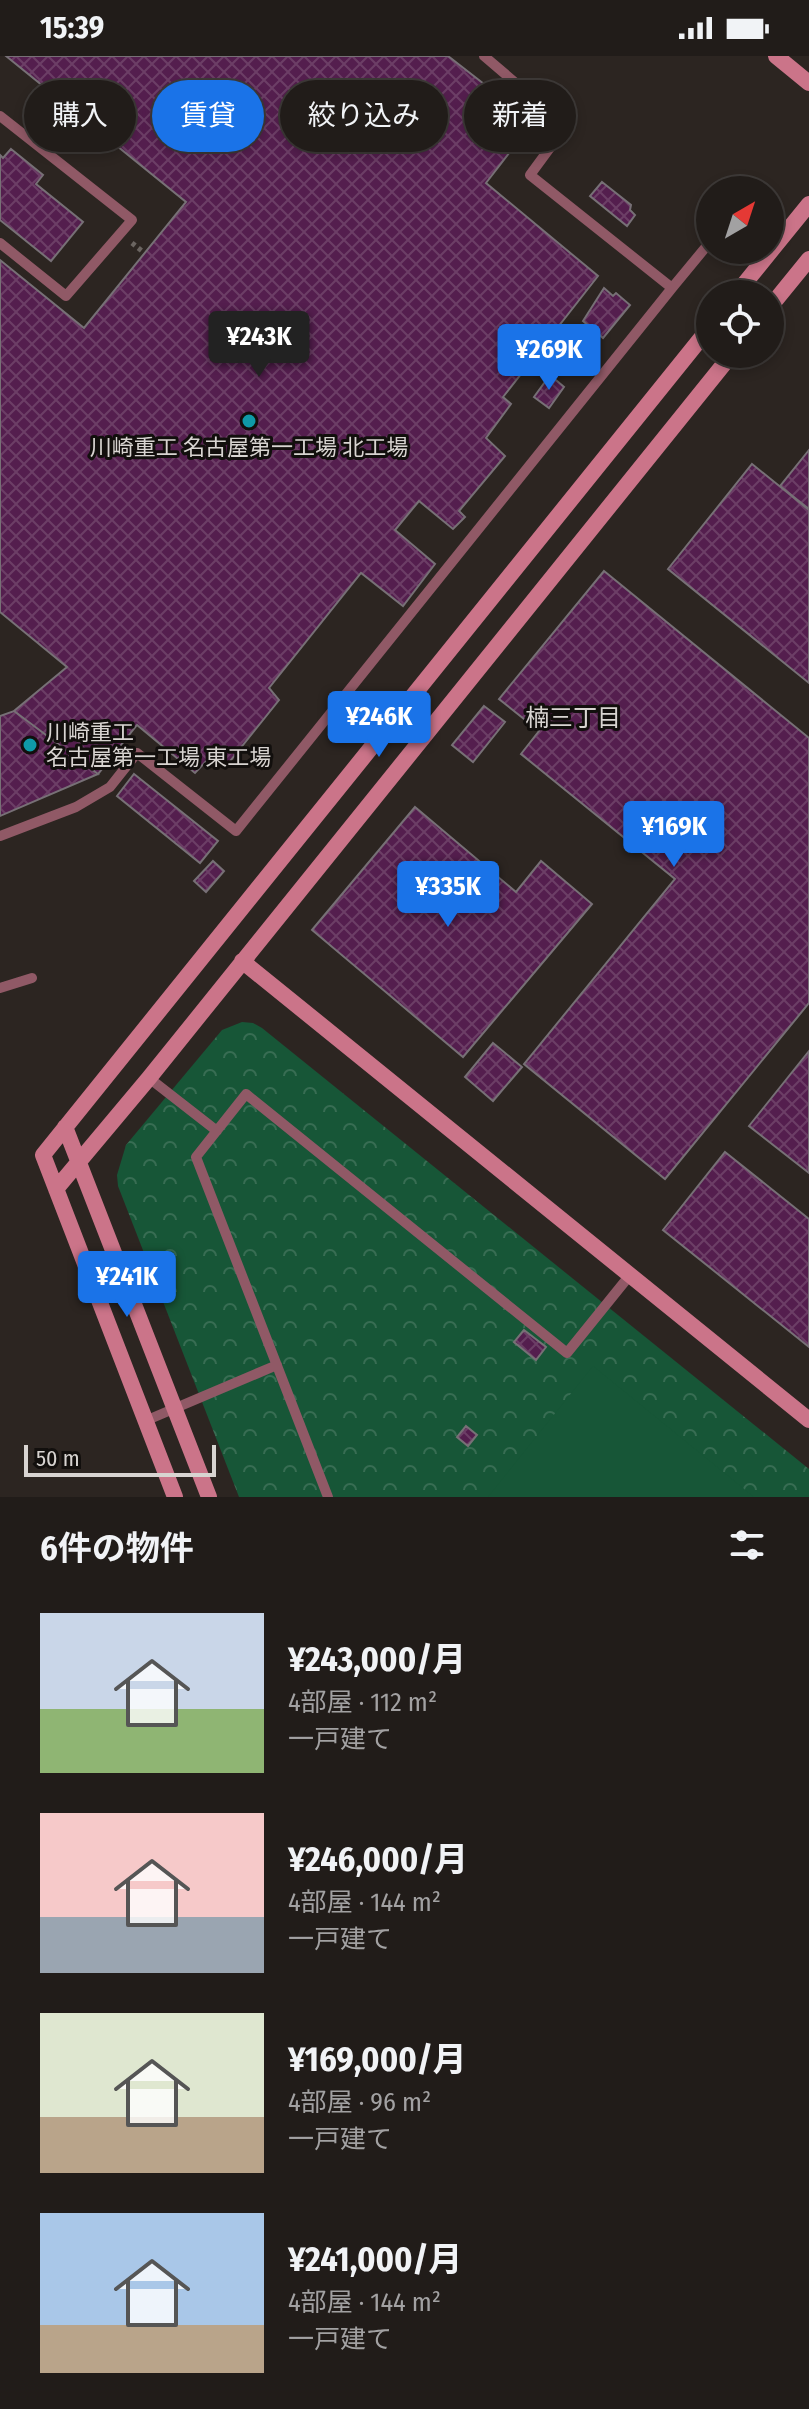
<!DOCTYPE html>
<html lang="ja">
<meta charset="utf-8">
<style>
:root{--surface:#211c19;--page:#292522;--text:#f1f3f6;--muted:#a2a1a2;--line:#3e3a38;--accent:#1a73e8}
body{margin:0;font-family:"Fira Sans Condensed","Noto Sans JP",sans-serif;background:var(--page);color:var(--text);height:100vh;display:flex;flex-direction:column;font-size:30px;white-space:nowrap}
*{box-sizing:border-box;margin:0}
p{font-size:26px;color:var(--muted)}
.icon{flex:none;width:44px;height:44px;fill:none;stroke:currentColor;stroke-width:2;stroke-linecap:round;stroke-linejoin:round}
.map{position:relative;height:1441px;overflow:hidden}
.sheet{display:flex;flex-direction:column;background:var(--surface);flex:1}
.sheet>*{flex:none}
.banner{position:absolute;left:24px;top:24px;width:762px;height:72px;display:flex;gap:16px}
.needle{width:52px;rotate:39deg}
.tools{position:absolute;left:696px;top:120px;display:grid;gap:16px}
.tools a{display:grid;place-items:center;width:88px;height:88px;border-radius:50%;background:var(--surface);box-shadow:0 4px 12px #0003,0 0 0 2px var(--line);font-size:40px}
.scale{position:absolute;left:24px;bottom:20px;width:192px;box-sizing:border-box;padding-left:8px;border:4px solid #d8d4d1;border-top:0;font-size:22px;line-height:28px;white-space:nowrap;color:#d8d4d1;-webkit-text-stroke:6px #120f0d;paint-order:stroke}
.price{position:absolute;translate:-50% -68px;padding:0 18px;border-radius:8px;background:var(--accent);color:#fff;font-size:26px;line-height:52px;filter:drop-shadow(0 2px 4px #0008)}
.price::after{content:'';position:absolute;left:50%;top:48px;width:24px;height:18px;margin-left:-12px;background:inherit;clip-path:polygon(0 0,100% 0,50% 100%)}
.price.on{background:#222;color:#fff}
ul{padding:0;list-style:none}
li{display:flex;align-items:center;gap:24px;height:200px;padding:0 40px}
li span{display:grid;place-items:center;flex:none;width:224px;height:160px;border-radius:0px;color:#555}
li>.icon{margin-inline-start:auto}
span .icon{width:96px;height:96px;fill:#fffc;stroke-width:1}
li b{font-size:34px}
h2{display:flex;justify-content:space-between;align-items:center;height:96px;padding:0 40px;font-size:34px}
.pill{padding:0 28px;border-radius:36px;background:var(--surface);box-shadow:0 4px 12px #0003,0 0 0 2px var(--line);font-size:28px;line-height:72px}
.pill.on{background:var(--accent);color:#fff}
.status{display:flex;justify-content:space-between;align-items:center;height:56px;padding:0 40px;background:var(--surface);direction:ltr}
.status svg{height:22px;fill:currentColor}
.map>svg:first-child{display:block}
</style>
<div class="status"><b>15:39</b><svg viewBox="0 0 49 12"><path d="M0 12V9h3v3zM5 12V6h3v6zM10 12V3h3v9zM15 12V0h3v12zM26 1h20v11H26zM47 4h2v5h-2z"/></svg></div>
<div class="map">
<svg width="809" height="1441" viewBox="0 0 809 1441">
<defs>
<pattern id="forest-crowns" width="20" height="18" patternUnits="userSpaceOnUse" patternTransform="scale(2)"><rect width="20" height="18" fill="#175637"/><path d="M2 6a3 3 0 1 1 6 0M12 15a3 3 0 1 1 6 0" fill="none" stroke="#386d53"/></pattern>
<pattern id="building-cross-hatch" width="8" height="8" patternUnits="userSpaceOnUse" patternTransform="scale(2)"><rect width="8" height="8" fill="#541e4e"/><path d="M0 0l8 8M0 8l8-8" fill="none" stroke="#6c3e66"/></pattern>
</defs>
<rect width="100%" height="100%" fill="#2c2521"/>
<!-- forest -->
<path fill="url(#forest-crowns)" d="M242,966L253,967L262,972L809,1413V1441H239L118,1130L117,1119L126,1089L222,974Z"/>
<!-- garden -->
<path fill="#175637" d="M593,1310L754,1441H488Z"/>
<!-- building -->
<path fill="url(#building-cross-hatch)" stroke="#777076" stroke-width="2" d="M6,0H448L533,66L486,127L598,220L503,341L511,348L486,382L505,400L459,455L465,461L453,473L419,445L395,474L435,508L403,550L361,517L269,632L279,644L227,709L212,699L195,717L137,669L98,718L14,655L67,611L0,556V204L84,272L186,146Z
M11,93L43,119L36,128L83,166L51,205L0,164V99L3,102Z
M602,126L631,149L630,154L635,159L627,170L590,140Z
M604,232L613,240L616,237L630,249L603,282L583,265Z
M550,319L564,331L549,352L534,341Z
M809,394V453L780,430Z
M752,408L809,454V627L668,513Z
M604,515L809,682V947L665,1123L524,1008L675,823L521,698L539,675L499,643Z
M484,650L505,666L473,706L452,689Z
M14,655L98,718L0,760V660Z
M134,718L218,785L200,807L117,740Z
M415,751L516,836L541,805L592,848L463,1001L312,874Z
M213,805L224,815L206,836L194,825Z
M493,987L522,1011L493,1045L465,1021Z
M809,995V1117L749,1070Z
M725,1096L809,1163V1291L663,1174Z
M524,1274L546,1291L536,1304L514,1286Z
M466,1370L477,1379L468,1390L457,1381Z"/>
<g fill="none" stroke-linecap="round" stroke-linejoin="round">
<!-- path -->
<path stroke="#6b6561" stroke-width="5" stroke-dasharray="4 4" stroke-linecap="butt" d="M132,187L142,195"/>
<!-- lane -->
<path stroke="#905966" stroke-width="10" d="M0,60L132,164L66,240L0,187
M672,232L710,186
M0,780L76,751L110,731L137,697L236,775L672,232L530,119L566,70L484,0
M0,932L32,922
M149,1022L217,1075
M145,1365L277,1309
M328,1441L196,1101L246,1038L567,1297L630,1219"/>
<!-- secondary -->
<path stroke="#cb7489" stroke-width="16" d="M776,0L809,27
M736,238L809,148
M770,251L809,203
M242,905L809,1364
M65,1071L209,1441
M56,1133L149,1022L732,298
M175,1441L43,1099L710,271"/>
</g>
<!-- markers -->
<g fill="#0f9aa8" stroke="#120f0d" stroke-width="3">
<circle cx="249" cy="365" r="8"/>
<circle cx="30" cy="689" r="8"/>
</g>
<g text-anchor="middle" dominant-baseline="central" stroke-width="6" stroke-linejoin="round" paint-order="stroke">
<!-- poi labels -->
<g font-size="22" fill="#d8d4d1" stroke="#120f0d">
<text x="249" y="391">川崎重工 名古屋第一工場 北工場</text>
<text x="46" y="676" text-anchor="start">川崎重工<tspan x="46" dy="25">名古屋第一工場 東工場</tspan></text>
</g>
<!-- neighbourhood labels -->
<g font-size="24" fill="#d8d4d1" stroke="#120f0d">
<text x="573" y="662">楠三丁目</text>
</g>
</g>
</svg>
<div class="tools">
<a><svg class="needle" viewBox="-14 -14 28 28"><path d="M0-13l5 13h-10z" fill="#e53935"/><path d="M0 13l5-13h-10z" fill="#a2a1a2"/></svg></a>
<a><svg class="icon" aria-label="locate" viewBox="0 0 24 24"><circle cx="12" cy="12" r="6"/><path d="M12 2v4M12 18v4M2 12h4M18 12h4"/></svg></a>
</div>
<div class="scale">50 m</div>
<b class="price on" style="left:259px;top:323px">¥243K</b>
<b class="price" style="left:549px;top:336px">¥269K</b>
<b class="price" style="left:379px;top:703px">¥246K</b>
<b class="price" style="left:674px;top:813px">¥169K</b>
<b class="price" style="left:448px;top:873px">¥335K</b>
<b class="price" style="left:127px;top:1263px">¥241K</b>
<div class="banner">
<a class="pill">購入</a>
<a class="pill on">賃貸</a>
<a class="pill">絞り込み</a>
<a class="pill">新着</a>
</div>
</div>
<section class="sheet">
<h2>6件の物件<svg class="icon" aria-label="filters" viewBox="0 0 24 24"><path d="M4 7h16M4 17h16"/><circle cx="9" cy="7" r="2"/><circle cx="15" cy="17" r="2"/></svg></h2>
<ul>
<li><span style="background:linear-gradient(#c9d6e8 60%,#8fb573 0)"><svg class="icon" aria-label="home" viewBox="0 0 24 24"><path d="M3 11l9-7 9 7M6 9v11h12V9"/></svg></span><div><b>¥243,000/月</b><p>4部屋 · 112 m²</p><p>一戸建て</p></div></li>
<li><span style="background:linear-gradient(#f6c9c9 65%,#9aa5b1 0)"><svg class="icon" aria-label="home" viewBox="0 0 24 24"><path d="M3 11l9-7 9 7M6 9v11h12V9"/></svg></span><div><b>¥246,000/月</b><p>4部屋 · 144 m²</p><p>一戸建て</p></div></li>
<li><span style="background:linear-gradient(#dfe7d0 65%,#b9a48a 0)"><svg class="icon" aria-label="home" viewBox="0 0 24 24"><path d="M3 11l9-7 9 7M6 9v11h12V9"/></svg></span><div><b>¥169,000/月</b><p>4部屋 · 96 m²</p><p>一戸建て</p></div></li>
<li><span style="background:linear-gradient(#a9c7e8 70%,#b9a48a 0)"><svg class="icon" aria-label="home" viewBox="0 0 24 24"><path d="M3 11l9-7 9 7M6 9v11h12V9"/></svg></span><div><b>¥241,000/月</b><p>4部屋 · 144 m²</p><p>一戸建て</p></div></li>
</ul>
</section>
